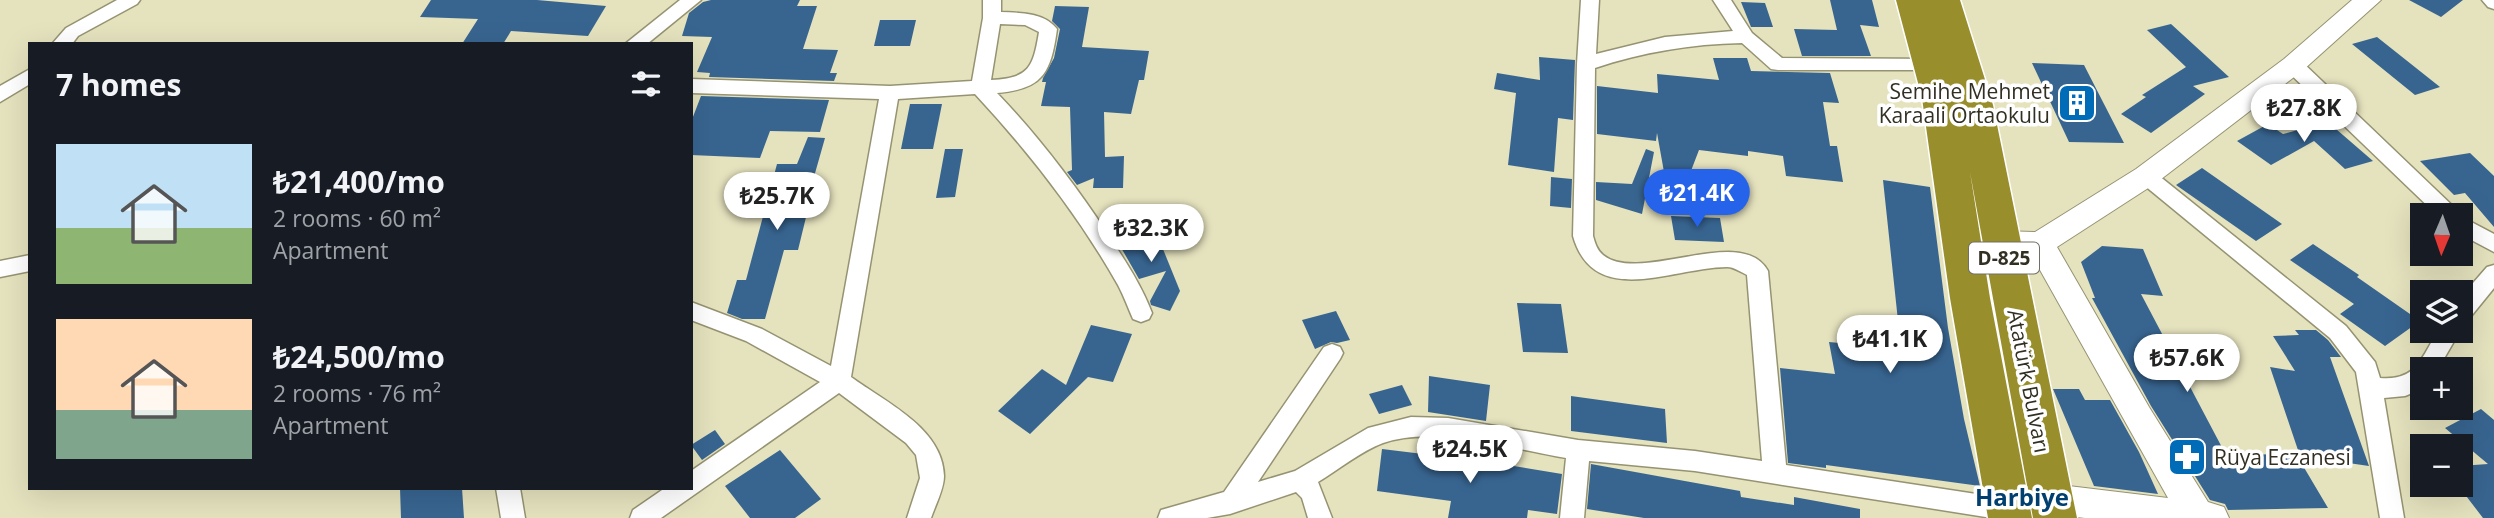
<!DOCTYPE html>
<meta charset="utf-8">
<style>
:root{--surface:#171b24;--page:#242831;--text:#f1f3f6;--muted:#9ea1a6;--accent:#2563eb}
body{margin:0;font-family:"Open Sans",sans-serif;background:var(--page);color:var(--text);height:100vh;display:flex;flex-direction:column;font-size:26px;white-space:nowrap}
*{box-sizing:border-box;margin:0}
p{font-size:23px;color:var(--muted)}
.icon{flex:none;width:38px;height:38px;fill:none;stroke:currentColor;stroke-width:2;stroke-linecap:round;stroke-linejoin:round}
.map{position:relative;flex:1;overflow:hidden}
.side{position:absolute;left:28px;top:42px;width:665px;height:448px;display:flex;flex-direction:column;background:var(--surface);border-radius:0px;box-shadow:0 7px 28px #0002}
.side>*{flex:none}
.needle{width:46px;rotate:182deg}
.controls{position:absolute;left:2410px;top:203px;display:grid;gap:14px}
.controls a{display:grid;place-items:center;width:63px;height:63px;border-radius:0px;background:var(--surface);box-shadow:0 7px 28px #0002;font-size:35px}
.price{position:absolute;translate:-50% -60px;padding:0 16px;border-radius:24px;background:#fff;color:#222;font-size:23px;line-height:46px;filter:drop-shadow(0 2px 4px #0008)}
.price::after{content:'';position:absolute;left:50%;top:42px;width:21px;height:16px;margin-left:-10px;background:inherit;clip-path:polygon(0 0,100% 0,50% 100%)}
.price.current{background:var(--accent);color:#fff}
ul{padding:0;list-style:none}
li{display:flex;align-items:center;gap:21px;height:175px;padding:0 28px}
li span{display:grid;place-items:center;flex:none;width:196px;height:140px;border-radius:0px;color:#555}
li>.icon{margin-inline-start:auto}
span .icon{width:84px;height:84px;fill:#fffc;stroke-width:1}
li b{font-size:30px}
h2{display:flex;justify-content:space-between;align-items:center;height:84px;padding:0 28px;font-size:30px}
.map>svg:first-child{display:block}
</style>
<div class="map">
<svg width="2494" height="518" viewBox="0 0 2494 518">
<rect width="100%" height="100%" fill="#e5e2be"/>
<!-- building -->
<path fill="#386590" d="M431,0H537L606,6L588,36L511,31L503,44H462L478,19L420,17Z
M711,0H800L797,6H817L803,49L838,50L830,73H837L834,81L709,77L710,73L697,72L712,37L682,36L689,13L703,2Z
M1830,0H1872L1879,27L1860,25L1871,56H1802L1794,29L1837,30Z
M2409,0H2463L2441,17Z
M1741,2L1765,3L1773,27H1751Z
M1055,6L1089,7L1082,47L1149,51L1144,80H1139L1131,114L1104,112L1105,157L1124,156L1123,188H1093L1094,178L1077,185L1067,172L1072,170L1070,107L1041,106L1046,82H1042L1043,78L1054,58L1060,29L1052,21Z
M880,20H916L910,46H874Z
M2171,24L2229,77L2193,86L2205,94L2151,133L2121,114L2146,97L2142,95L2186,67L2147,30Z
M2377,37L2440,87L2415,95L2352,44Z
M1539,57L1575,60L1573,120L1558,118L1554,172L1508,165L1516,93L1494,89L1497,73L1540,80Z
M1713,58H1747L1751,71L1830,73L1839,103L1823,102L1830,146H1837L1843,182L1786,176L1783,156L1748,151V156L1699,150L1684,189L1666,183L1657,133L1656,141L1597,134V86L1658,93L1657,74L1719,80Z
M2032,63L2084,65L2124,143L2069,142Z
M701,96L829,100L820,132L770,131L760,158L691,155V122Z
M910,104H942L933,149H901Z
M2334,120L2341,126L2336,129L2373,161L2345,169L2314,141L2271,165L2237,141L2268,124L2283,134Z
M808,137L825,138L806,205H809L798,250H784L765,319H742L727,313L737,280H746L777,164H797Z
M945,149H963L955,197L936,198Z
M1646,149L1654,152L1642,214L1596,200V182L1632,184Z
M2470,153L2494,176V227L2465,193L2454,195L2420,161Z
M2202,168L2282,224L2256,241L2176,185Z
M1551,177L1572,179L1571,208L1550,206Z
M1883,180L1930,187L1948,328L1964,419L1980,486L1826,465V468L1788,463L1780,368L1835,374L1829,342L1901,349Z
M1671,216L1720,218L1724,242L1675,240Z
M1154,227L1180,291L1170,311L1151,305L1150,301L1166,271L1139,279L1115,237Z
M2313,244L2359,275L2357,277L2420,321L2385,346L2378,341L2340,314L2354,304L2290,260Z
M2102,246L2143,249L2163,296L2141,294L2226,455L2296,454L2328,508L2228,510L2225,504L2210,500L2151,406L2092,298H2095L2081,262Z
M1517,303L1561,304L1568,353L1523,352Z
M1336,311L1350,340L1337,343L1331,342L1315,349L1302,320Z
M1091,325L1132,334L1113,382L1088,377L1030,434L998,411L1042,369L1066,385Z
M2295,330H2316L2328,340L2341,357H2330L2369,466L2300,456L2270,367L2295,371L2273,336L2299,335Z
M1429,376L1490,385L1486,421L1428,412Z
M1402,385L1412,405L1379,414L1369,394Z
M2053,389H2079L2085,400H2110L2139,452L2158,494L2094,486Z
M1571,396L1665,409L1667,443L1571,431Z
M2481,409L2494,420V518H2483L2460,488V466L2488,464L2445,428Z
M715,430L725,444L702,460L691,445Z
M1382,449L1489,462L1562,474L1557,514L1528,510L1527,518H1448L1451,501L1377,491Z
M780,450L821,499L795,518H750L725,486Z
M1591,464L1740,491L1741,497L1794,505V497L1860,509V518H1644L1587,509Z
M400,488H462L464,518H401Z"/>
<g fill="none" stroke-linecap="round" stroke-linejoin="round">
<defs>
<path id="street" d="M117,0H140L137,4L78,36L72,44H52L66,28Z
M680,0H701L647,44H625Z
M983,0H1001V12C1020,13 1044,12 1057,29C1051,73 1043,89 997,93C1038,136 1074,183 1107,233C1124,259 1141,284 1152,313L1149,319L1141,322L1133,319C1128,308 1124,296 1118,285C1079,216 1029,152 975,94L898,99L851,377C885,402 943,428 944,476C944,489 935,506 931,518H907L920,478L916,455L906,443L839,393L661,518H630L633,510L665,488H691V471L820,382L746,341L691,320V302L762,329L831,366L879,99L691,93V79L890,86L972,81L983,18ZM1000,24L1025,25L1039,32C1033,68 1029,78 991,80Z
M1581,0H1599L1596,54L1665,37L1733,31L1713,0H1731L1752,33L1782,58L1937,59L1939,64L1937,69L1930,70H1778L1771,69L1742,43C1691,44 1643,52 1595,68L1593,236C1595,243 1597,250 1603,255C1640,285 1742,223 1768,271L1786,465L2009,499L2018,502L2021,510L2018,518H1992L1695,471L1589,461L1584,518H1560L1566,458C1512,449 1435,425 1383,443C1361,451 1338,470 1318,482L1332,518H1308L1302,498L1296,492L1230,514L1207,518H1158L1161,510L1224,492L1324,347L1332,344L1340,347L1343,353L1340,359L1258,482L1295,471L1368,428L1411,417L1448,418L1578,440L1695,451L1762,461L1747,275C1741,272 1734,267 1727,267C1674,267 1594,310 1573,236L1577,64Z
M2482,0H2494V9L2488,7Z
M2293,59L2300,60L2457,210L2460,215H2437L2286,70L2284,65L2286,60Z
M30,69V84L0,102V86Z
M2146,169L2153,171L2346,326L2375,362L2380,378C2417,381 2421,358 2438,331H2460L2438,369H2422V389L2405,396L2384,398L2404,518H2380L2356,372L2330,338L2139,181L2136,176L2139,171Z
M2460,216L2494,234V252L2460,234Z
M30,255V271L0,277V261Z
M2494,265V288L2468,320L2460,323V298L2487,267Z
M496,488H520L525,518H501Z"/>
<path id="secondary" d="M2352,0H2381L2302,71L2156,183L2057,247L2149,407L2208,502L2224,507L2229,518H2085L2052,514L2040,510L2035,499L2040,488L2052,484L2168,498L2031,254L2001,253L1991,250L1986,242L1991,234L2001,231L2035,232L2136,169L2284,59Z"/>
<path id="highway" d="M1896,0H1960L1993,105L2077,518H2033L1970,172L1990,298L2032,518H1988L1950,298L1922,98Z"/>
</defs>
<!-- street casing -->
<use href="#street" stroke="#969372" stroke-width="3"/>
<!-- secondary casing -->
<use href="#secondary" stroke="#969372" stroke-width="2"/>
<!-- highway casing -->
<use href="#highway" stroke="#fff" stroke-width="3"/>
<!-- street -->
<use href="#street" fill="#fff" fill-rule="evenodd"/>
<!-- secondary -->
<use href="#secondary" fill="#fff" fill-rule="evenodd"/>
<!-- highway -->
<use href="#highway" fill="#998e2c" fill-rule="evenodd"/>
</g>
<!-- icons -->
<defs>
<symbol id="building-square" viewBox="-11 -11 22 22"><rect x="-9" y="-9" width="18" height="18" rx="4" fill="#006cb8" stroke="#fff"/><path d="M-4-6H4V6H1V3H-1V6H-4ZM-2.5-4.3h1.7v1.8h-1.7ZM.8-4.3h1.7v1.8H.8ZM-2.5-1h1.7V.8h-1.7ZM.8-1h1.7V.8H.8Z" fill="#fff"/></symbol>
<symbol id="pharmacy-square" viewBox="-11 -11 22 22"><rect x="-9" y="-9" width="18" height="18" rx="4" fill="#006cb8" stroke="#fff"/><path d="M-2-6h4v4h4v4h-4v4h-4v-4h-4v-4h4Z" fill="#fff"/></symbol>
</defs>
<g fill-rule="evenodd">
<use href="#building-square" x="2055" y="81" width="44" height="44"/>
<use href="#pharmacy-square" x="2165" y="435" width="44" height="44"/>
</g>
<g text-anchor="middle" dominant-baseline="central" stroke-width="7" stroke-linejoin="round" paint-order="stroke">
<!-- shield labels -->
<rect fill="#fff" stroke="#706e65" stroke-width="2" x="1969" y="242.5" width="70" height="31" rx="5"/>
<g font-size="19" font-weight="bold" fill="#323023">
<text x="2004" y="258">D-825</text>
</g>
<!-- poi labels -->
<g font-size="21" fill="#323023" stroke="#fff" text-anchor="end">
<text x="2050" y="91">Semihe Mehmet<tspan x="2050" dy="24">Karaali Ortaokulu</tspan></text>
<text x="2214" y="457" text-anchor="start">Rüya Eczanesi</text>
</g>
<!-- street labels -->
<g font-size="21" fill="#323023" stroke="#fff">
<text transform="translate(2029 381) rotate(79)">Atatürk Bulvarı</text>
</g>
<!-- quarter labels -->
<g font-size="24" font-weight="bold" fill="#003f6f" stroke="#fff">
<text x="2022" y="496">Harbiye</text>
</g>
</g>
</svg>
<div class="controls">
<a><svg class="needle" viewBox="-14 -14 28 28"><path d="M0-13l5 13h-10z" fill="#e53935"/><path d="M0 13l5-13h-10z" fill="#9ea1a6"/></svg></a>
<a><svg class="icon" aria-label="layers" viewBox="0 0 24 24"><path d="M12 4l9 5-9 5-9-5zM3 14l9 5 9-5"/></svg></a>
<a>+</a>
<a>−</a>
</div>
<b class="price" style="left:2304px;top:144px">₺27.8K</b>
<b class="price current" style="left:1697px;top:229px">₺21.4K</b>
<b class="price" style="left:777px;top:232px">₺25.7K</b>
<b class="price" style="left:1151px;top:264px">₺32.3K</b>
<b class="price" style="left:1890px;top:375px">₺41.1K</b>
<b class="price" style="left:2187px;top:394px">₺57.6K</b>
<b class="price" style="left:1470px;top:485px">₺24.5K</b>
<section class="side">
<h2>7 homes<svg class="icon" aria-label="filters" viewBox="0 0 24 24"><path d="M4 7h16M4 17h16"/><circle cx="9" cy="7" r="2"/><circle cx="15" cy="17" r="2"/></svg></h2>
<ul>
<li><span style="background:linear-gradient(#bfe0f5 60%,#8fb573 0)"><svg class="icon" aria-label="home" viewBox="0 0 24 24"><path d="M3 11l9-7 9 7M6 9v11h12V9"/></svg></span><div><b>₺21,400/mo</b><p>2 rooms · 60 m²</p><p>Apartment</p></div></li>
<li><span style="background:linear-gradient(#ffd9b3 65%,#7fa58c 0)"><svg class="icon" aria-label="home" viewBox="0 0 24 24"><path d="M3 11l9-7 9 7M6 9v11h12V9"/></svg></span><div><b>₺24,500/mo</b><p>2 rooms · 76 m²</p><p>Apartment</p></div></li>
</ul>
</section>
</div>
